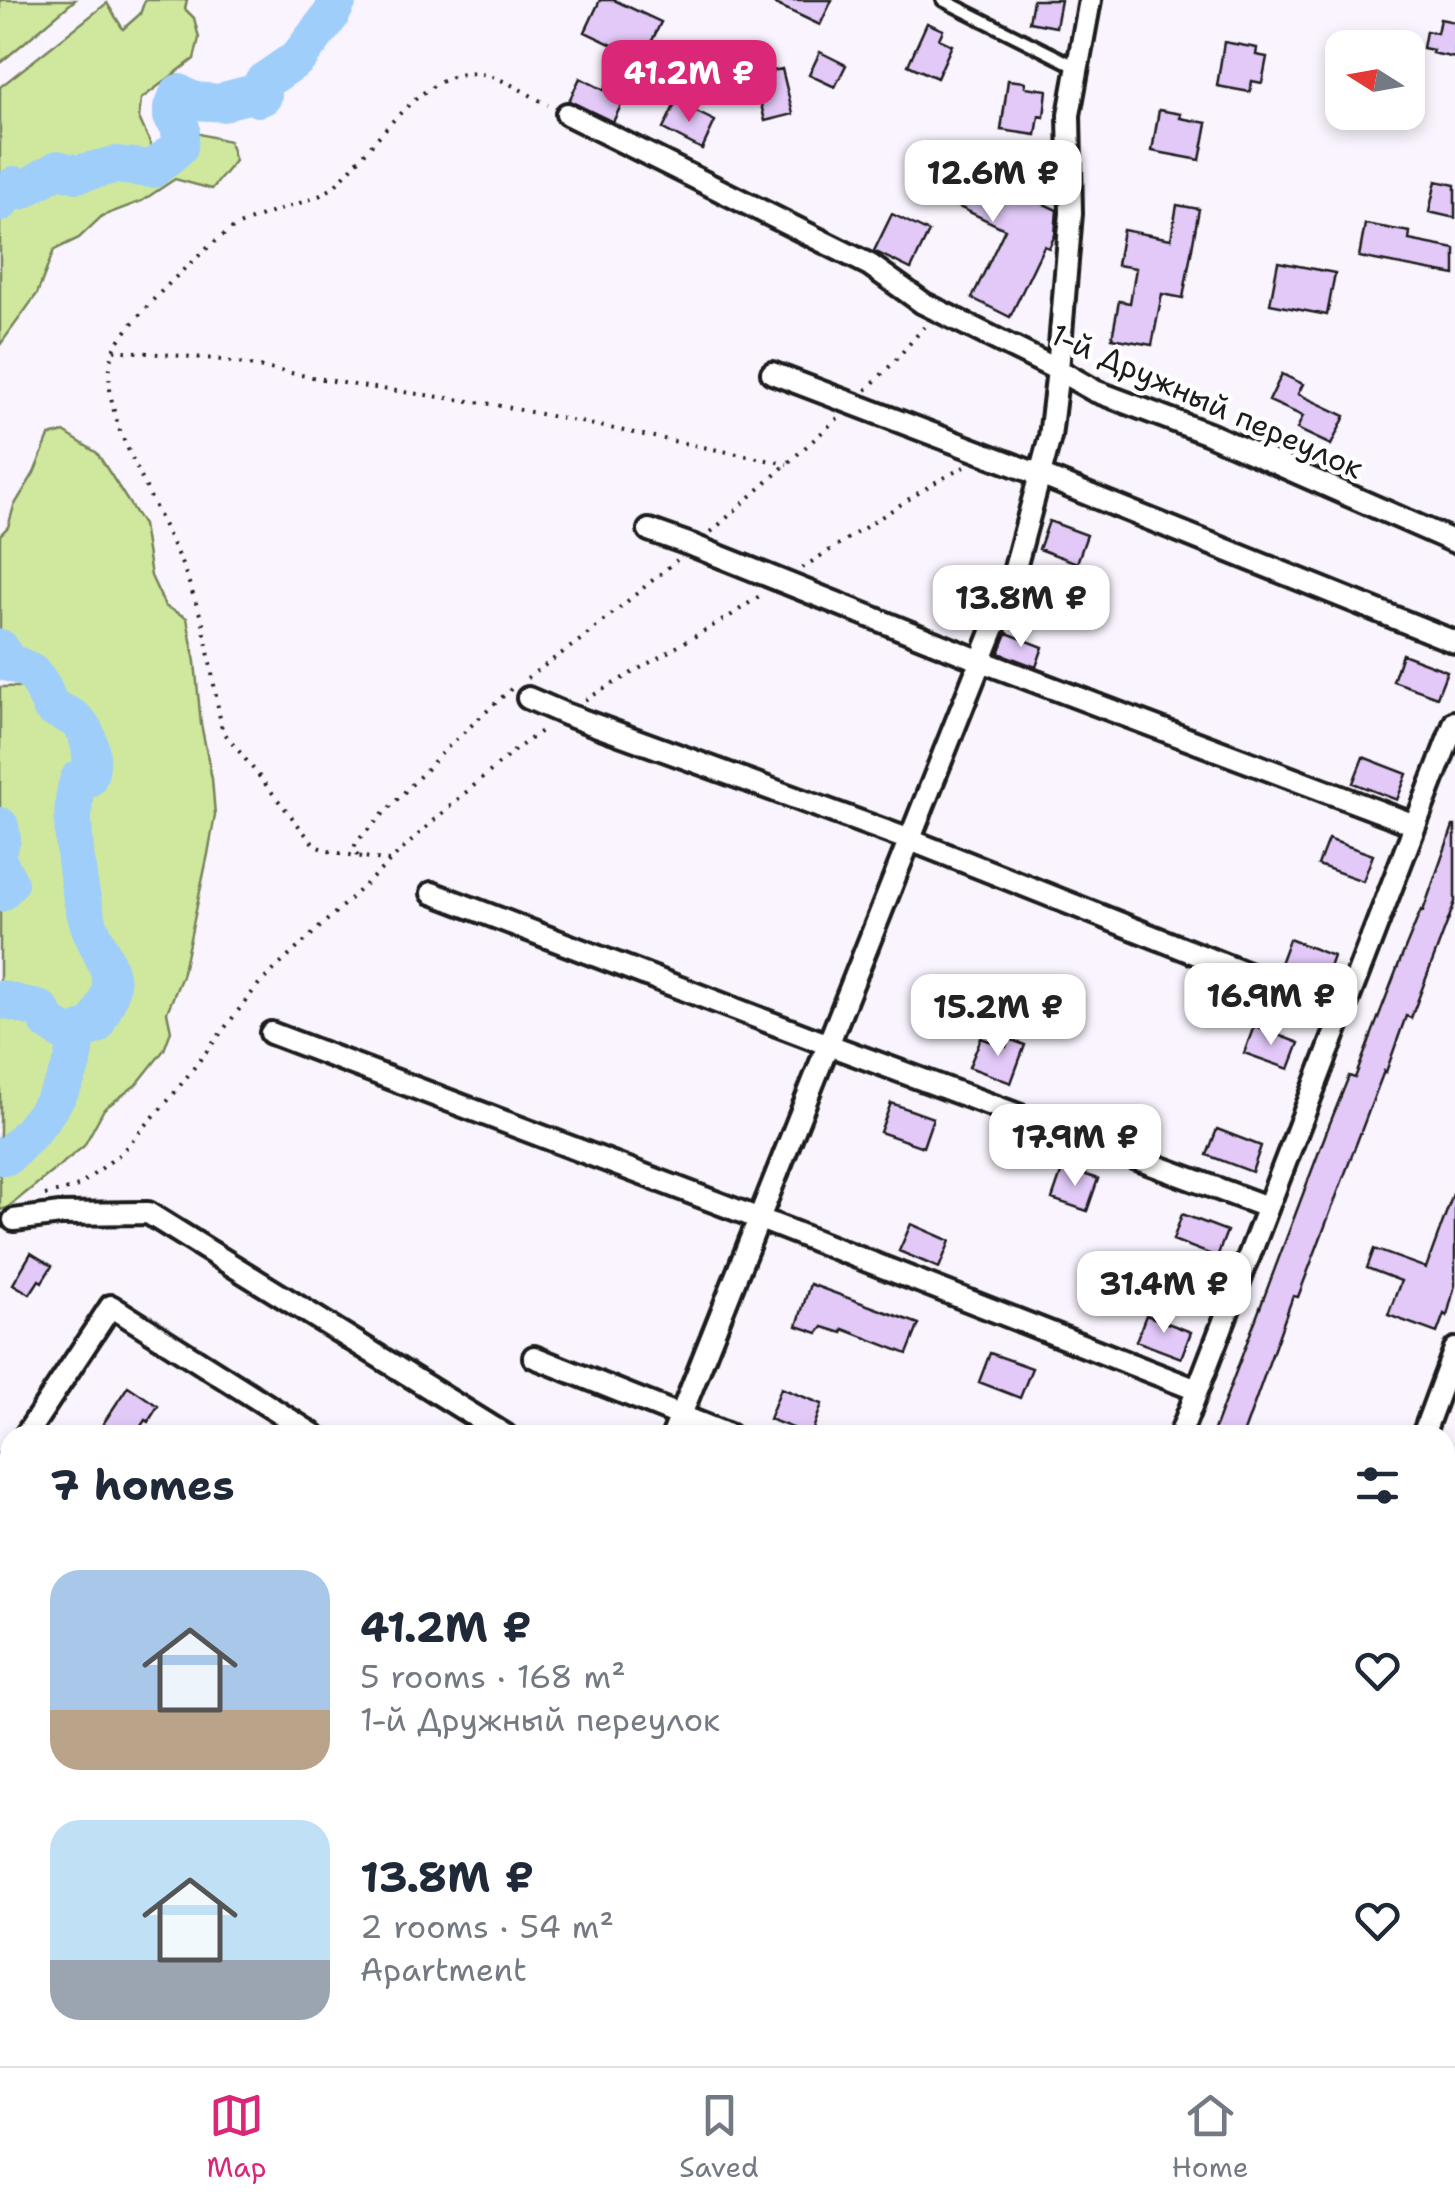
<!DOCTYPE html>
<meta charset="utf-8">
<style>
:root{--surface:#fff;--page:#f2f2f3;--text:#1f2937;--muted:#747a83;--line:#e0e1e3;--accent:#db2777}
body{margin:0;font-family:"Shantell Sans",sans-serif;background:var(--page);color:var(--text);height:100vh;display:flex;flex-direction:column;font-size:38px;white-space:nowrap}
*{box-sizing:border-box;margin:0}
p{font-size:32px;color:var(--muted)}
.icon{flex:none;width:55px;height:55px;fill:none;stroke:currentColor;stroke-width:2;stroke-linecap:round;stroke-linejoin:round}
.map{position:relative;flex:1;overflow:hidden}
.details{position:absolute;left:0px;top:1425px;width:1455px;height:642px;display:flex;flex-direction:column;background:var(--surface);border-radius:30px 30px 0 0;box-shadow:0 5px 15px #0003}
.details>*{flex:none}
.needle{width:65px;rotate:281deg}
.tools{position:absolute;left:1325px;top:30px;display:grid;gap:20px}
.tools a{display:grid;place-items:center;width:100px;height:100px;border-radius:20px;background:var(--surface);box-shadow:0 5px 15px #0003;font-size:50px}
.price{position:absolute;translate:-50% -85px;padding:0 22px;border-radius:20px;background:#fff;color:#222;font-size:32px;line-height:65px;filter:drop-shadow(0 2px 5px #0008)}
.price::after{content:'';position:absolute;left:50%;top:60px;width:30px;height:22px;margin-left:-15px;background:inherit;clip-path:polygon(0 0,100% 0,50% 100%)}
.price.on{background:var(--accent);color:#fff}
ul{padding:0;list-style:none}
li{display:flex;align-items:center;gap:30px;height:250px;padding:0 50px}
li span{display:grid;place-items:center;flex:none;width:280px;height:200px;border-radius:30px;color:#555}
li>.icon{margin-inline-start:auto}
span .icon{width:120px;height:120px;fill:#fffc;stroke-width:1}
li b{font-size:42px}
h2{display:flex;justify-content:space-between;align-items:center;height:120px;padding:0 50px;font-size:42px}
.dock{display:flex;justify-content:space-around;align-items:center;height:140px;border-top:2px solid var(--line);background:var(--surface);font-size:28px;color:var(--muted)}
.dock a{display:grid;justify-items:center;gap:5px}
.dock .on{color:var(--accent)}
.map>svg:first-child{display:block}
</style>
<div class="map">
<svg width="1455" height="2066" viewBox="0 0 1455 2066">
<rect width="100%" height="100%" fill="#f9f4fe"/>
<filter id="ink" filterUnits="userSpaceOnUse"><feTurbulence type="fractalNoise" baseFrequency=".01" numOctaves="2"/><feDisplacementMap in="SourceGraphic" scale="20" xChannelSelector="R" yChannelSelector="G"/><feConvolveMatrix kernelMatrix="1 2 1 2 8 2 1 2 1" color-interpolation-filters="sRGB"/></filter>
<g filter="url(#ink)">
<!-- green -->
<path fill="#d0e89d" stroke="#76825c" stroke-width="2.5" d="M0,0H75L0,63Z
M145,0H187L185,9L194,18L199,38L194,59L141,99L139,118L152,147H179L196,133L229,141L235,161L212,189L175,179L142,201L102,216L79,238L54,250L37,294L0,345V87L107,3L123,29L140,14Z
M64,432L97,453L143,525L151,576L165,606L187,618L195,662L201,724L212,779L215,815L208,854L182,976L167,1012L171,1031L164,1050L137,1084L104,1109L84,1146L7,1208L0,1210V687C23,686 27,685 41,704L50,706C39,680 38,670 8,663L0,648V535L8,527L14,506L34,473L49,436Z"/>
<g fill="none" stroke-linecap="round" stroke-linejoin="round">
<!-- river -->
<path stroke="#9fcefb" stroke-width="38" d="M0,203L15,185L21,191L58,169L77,174L115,165L153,169L179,147L181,128L172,116V108L177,104L176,99L179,93C193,104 207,101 223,103L228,100L251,94L258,98L263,96V82L298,58L331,15L338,0
M0,648L8,663C39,670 39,681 51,707C58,711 67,714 73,718C90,729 95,760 88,778L79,779C66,810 78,892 89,925C95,943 110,964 111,983C111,998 101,1012 95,1026L82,1030L76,1040
M0,826L2,839L0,844
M0,865L9,883L0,893
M0,999L41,1010L49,1023L76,1040C76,1080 36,1130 7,1156H0"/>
</g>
<!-- building -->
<path fill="#e2c9f8" stroke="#1c1c1c" stroke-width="2.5" d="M600,0H614L661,22L613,122L569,101L580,78L604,90L623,50L585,32Z
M767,0H832L820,25Z
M1033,0H1061L1056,27L1029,22Z
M1440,19L1455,22V58L1432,53L1433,50L1423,48L1426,31L1437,33Z
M927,23L943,30L939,39L952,45L937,78L908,65Z
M1224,42L1257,48L1256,55L1267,57L1262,83L1252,81L1250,92L1217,86Z
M820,52L846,65L835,87L809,75Z
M782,69L793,114L765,121L754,75Z
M1008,80L1025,82V87L1047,90L1044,117L1039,116L1036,135L1001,130Z
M676,102L715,121L702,149L663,129Z
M1159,110L1181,114L1180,118L1207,123L1200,160L1152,151Z
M924,148L1057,210L1055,235L1049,248L1044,246L1010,317L972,298L1005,229L907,182Z
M1436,181L1455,185V218L1429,212Z
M1177,205L1199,209L1183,298L1162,294L1152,345L1112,338L1119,301L1130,303L1136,268L1117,265L1123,230L1171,239Z
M892,214L929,232L911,269L874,251Z
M1365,224L1410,232L1409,240L1455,249V275L1359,257Z
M1278,262L1335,273L1327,315L1270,304Z
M1282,374L1303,384L1298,394L1345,416L1331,445L1297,429L1303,416L1269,401Z
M1049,521L1087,535L1077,563L1039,549Z
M1007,633L1043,647L1036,667L999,653Z
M1402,654L1447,671L1437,697L1393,681Z
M1363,757L1407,774L1397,800L1353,783Z
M1453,826H1455V902L1411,1018L1406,1016L1386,1072L1384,1071L1298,1297L1293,1296L1243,1435H1212L1326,1133L1349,1076L1355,1078L1398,966L1421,910L1423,911Z
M1328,839L1373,855L1363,881L1318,865Z
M1289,939L1333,956L1324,982L1279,966Z
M1254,1026L1299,1043L1289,1069L1244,1053Z
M981,1038L1006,1047L1009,1039L1025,1045L1011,1083L969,1067Z
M891,1103L933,1118L923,1147L880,1132Z
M1217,1129L1261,1146L1252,1172L1207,1155Z
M1063,1167L1098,1179L1087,1211L1052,1199Z
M1453,1194H1455V1285L1447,1316L1444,1314L1437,1333L1388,1315L1401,1281L1367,1268L1374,1249L1426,1268Z
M1182,1214L1227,1231L1217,1257L1173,1240Z
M911,1224L950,1241L939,1268L899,1251Z
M31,1253L52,1266L42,1282L39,1280L30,1294L13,1284Z
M810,1284L919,1324L907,1354L843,1329L842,1333L823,1327L818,1333L797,1326Z
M1146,1315L1191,1332L1181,1358L1136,1341Z
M990,1353L1032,1368L1020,1398L979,1382Z
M128,1386L158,1406L148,1422L145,1420L135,1435H120L103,1424Z
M781,1388L822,1404L811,1435L769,1419Z"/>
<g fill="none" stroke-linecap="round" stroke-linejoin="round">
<defs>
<path id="lane" d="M943,0L1077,67"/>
<path id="street" d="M567,114L870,265L923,303L1058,370L1095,391L1209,434L1455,542
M772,373L1040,475L1455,642
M649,530L694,546L981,661L1415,825
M528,698L565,714L910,840L1343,1012
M432,893L829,1045L1267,1207
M271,1033L760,1219L1197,1390
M14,1220L60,1214L148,1213L505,1435
M534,1357L729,1435
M26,1435L111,1306L314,1435
M673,1435L1010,587L1050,437L1058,370L1071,213L1069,115L1090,0
M1180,1435L1455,722
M1423,1435L1455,1349
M1445,1468L1455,1471
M0,1474L10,1459
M0,1911L10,1896
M1445,1925L1455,1929
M1060,2058L1080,2066
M1290,2058L1303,2066
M207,2066L212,2058
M520,2066L526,2058
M819,2066L825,2058"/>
</defs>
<!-- lane casing -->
<use href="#lane" stroke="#1c1c1c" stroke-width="18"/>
<!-- street casing -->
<use href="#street" stroke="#1c1c1c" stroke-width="28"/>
<!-- path -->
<path stroke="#1c1c1c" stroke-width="4" stroke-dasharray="2.5 8" stroke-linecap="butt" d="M114,350L216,359L360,386L491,404L787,464
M866,390L893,363L924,327
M711,532L838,418
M802,568L934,483L964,467
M527,678L583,638L677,560
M585,700L730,616L761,595
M362,857L328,851L315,846L222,730L203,623L184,569L121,434C112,408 104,377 114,350C124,324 213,237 239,225C265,214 293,206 319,196L331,189C370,155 424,60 486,75C507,80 529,95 548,105
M389,861L358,856L354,849L356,842L450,745L511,689
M45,1195L79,1186L121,1153L172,1096L258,985L434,820L515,750L544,729"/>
<!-- lane -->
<use href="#lane" stroke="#fff" stroke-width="10"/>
<!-- street -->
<use href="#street" stroke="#fff" stroke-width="20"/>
</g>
</g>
<g text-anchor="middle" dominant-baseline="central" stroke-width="9" stroke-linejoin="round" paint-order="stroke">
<!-- street labels -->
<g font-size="30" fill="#1c1c1c" stroke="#fff">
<text transform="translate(1207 401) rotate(24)">1-й Дружный переулок</text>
</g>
</g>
</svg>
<div class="tools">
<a><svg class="needle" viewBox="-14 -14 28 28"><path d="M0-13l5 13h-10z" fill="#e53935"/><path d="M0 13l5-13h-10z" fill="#747a83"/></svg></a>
</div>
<b class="price on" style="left:689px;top:125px">41.2M ₽</b>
<b class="price" style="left:993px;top:225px">12.6M ₽</b>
<b class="price" style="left:1021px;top:650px">13.8M ₽</b>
<b class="price" style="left:1271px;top:1048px">16.9M ₽</b>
<b class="price" style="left:998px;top:1059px">15.2M ₽</b>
<b class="price" style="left:1075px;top:1189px">17.9M ₽</b>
<b class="price" style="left:1164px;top:1336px">31.4M ₽</b>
<section class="details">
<h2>7 homes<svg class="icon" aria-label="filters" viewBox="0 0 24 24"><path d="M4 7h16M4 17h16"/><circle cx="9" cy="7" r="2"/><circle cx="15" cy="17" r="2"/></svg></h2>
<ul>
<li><span style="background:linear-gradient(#a9c7e8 70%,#b9a48a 0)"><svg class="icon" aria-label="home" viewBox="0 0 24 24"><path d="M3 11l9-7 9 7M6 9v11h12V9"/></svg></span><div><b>41.2M ₽</b><p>5 rooms · 168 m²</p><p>1-й Дружный переулок</p></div><svg class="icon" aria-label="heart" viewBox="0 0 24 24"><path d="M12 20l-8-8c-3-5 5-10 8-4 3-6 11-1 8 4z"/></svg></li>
<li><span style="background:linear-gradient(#bfe0f5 70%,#9aa5b1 0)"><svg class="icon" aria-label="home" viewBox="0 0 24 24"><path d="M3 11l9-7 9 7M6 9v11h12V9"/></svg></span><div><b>13.8M ₽</b><p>2 rooms · 54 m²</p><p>Apartment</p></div><svg class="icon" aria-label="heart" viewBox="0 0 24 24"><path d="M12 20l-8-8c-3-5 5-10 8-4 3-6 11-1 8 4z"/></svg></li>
</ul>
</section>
</div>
<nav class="dock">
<a class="on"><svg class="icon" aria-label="map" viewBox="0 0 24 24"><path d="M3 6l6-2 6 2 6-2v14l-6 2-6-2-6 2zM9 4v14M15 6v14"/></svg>Map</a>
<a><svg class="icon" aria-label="saved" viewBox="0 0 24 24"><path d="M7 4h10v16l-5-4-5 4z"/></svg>Saved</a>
<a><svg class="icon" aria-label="home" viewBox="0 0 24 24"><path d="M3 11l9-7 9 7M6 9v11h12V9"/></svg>Home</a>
</nav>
